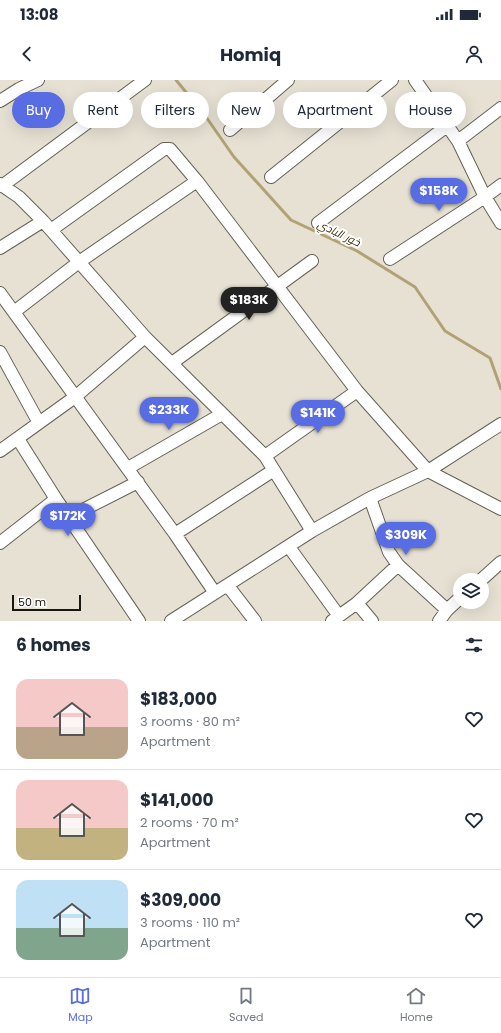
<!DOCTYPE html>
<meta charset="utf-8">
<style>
:root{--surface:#fff;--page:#f2f2f3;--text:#1f2937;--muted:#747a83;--line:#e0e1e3;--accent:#586de3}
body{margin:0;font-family:Poppins,Cairo,sans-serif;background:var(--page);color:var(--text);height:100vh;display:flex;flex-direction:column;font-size:15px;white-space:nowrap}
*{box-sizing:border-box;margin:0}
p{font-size:13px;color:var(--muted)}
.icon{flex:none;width:22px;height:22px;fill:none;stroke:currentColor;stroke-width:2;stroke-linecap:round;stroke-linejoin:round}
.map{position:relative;height:541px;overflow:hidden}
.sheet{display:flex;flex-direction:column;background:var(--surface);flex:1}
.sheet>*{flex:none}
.guide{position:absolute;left:12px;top:12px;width:477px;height:36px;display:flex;gap:8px}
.buttons{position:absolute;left:453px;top:493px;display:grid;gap:8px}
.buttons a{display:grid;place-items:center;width:36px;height:36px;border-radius:50%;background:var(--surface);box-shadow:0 4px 16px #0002;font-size:20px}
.scale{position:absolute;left:12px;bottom:10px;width:69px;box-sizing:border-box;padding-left:4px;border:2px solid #181611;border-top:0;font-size:11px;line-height:14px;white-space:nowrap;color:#181611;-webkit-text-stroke:3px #fff;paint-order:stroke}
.price{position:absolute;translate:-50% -34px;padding:0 9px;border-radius:14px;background:var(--accent);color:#fff;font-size:13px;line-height:26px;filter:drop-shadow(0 1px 2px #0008)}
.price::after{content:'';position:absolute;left:50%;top:24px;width:12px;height:9px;margin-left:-6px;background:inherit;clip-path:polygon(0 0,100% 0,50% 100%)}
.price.on{background:#222;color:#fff}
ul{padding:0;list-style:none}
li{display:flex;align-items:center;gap:12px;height:100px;padding:0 16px}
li+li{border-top:1px solid var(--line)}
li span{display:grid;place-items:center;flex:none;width:112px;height:80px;border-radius:12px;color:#555}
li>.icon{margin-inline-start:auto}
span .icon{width:48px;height:48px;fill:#fffc;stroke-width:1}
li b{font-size:17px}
h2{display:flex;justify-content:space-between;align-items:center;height:48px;padding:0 16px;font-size:17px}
.tag{padding:0 14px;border-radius:18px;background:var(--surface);box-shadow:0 4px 16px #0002;font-size:14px;line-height:36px}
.tag.on{background:var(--accent);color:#fff}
.status{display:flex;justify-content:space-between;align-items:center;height:28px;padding:0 20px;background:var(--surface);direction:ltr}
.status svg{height:11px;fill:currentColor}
header{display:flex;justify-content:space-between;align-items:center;height:52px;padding:0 16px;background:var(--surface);font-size:18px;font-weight:700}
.menu{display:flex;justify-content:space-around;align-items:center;height:56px;border-top:1px solid var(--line);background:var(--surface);font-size:11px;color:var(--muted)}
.menu a{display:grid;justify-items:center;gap:2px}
.menu .on{color:var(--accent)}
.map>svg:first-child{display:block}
</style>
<div class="status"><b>13:08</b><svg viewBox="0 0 49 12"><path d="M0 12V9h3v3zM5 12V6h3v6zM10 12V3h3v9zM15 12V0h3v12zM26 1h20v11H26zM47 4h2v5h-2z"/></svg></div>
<header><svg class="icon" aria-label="back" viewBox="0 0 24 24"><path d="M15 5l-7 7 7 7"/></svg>Homiq<svg class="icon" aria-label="person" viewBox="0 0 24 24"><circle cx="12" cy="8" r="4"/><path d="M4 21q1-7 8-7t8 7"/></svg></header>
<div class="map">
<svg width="501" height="541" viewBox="0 0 501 541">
<rect width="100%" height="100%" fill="#e6e1d3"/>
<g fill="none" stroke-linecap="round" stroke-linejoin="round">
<!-- stream -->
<path stroke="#b1a273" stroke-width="3" d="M176,0L204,34L234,77L291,140L357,171L415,207L445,251L490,278L501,309"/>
<defs>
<path id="minor" d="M415,0L458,61L485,117L501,143
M0,21L19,9L38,0
M230,50L288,0
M458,61L501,28
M271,97L392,0
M0,104L19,117L43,141L145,257L265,376L312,451
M2,106L145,0
M318,143L447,46
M51,150L164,69H170L197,101L357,311L428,391L501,429
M0,168L43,141
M390,179L485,117L501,105
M0,213L175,454L215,513
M14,232L79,182L197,101
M0,272L39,343
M172,283L312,181
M18,359L56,419L139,541
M0,371L75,317L145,257
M265,376L357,311
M128,388L222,334
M370,418L389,472L398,485L447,530
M69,437L138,402
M175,454L274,390
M0,463L56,419
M289,467L339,536
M481,500L501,482
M228,506L255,541
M357,523L372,541
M171,541L312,451L370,418L428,391L501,344
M332,541L357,523L398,485
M439,541L447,530L460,518"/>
</defs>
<!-- minor casing -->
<use href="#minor" stroke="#656155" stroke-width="14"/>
<!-- minor -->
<use href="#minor" stroke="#fff" stroke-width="12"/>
</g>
<g text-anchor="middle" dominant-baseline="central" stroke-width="4" stroke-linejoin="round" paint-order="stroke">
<!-- water labels -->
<g font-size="11" font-style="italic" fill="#382d05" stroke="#fff">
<text transform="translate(339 153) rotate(26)">خور البادي</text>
</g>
</g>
</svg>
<div class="buttons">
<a><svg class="icon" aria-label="layers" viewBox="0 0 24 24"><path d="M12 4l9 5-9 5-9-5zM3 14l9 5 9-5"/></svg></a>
</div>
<div class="scale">50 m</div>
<b class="price" style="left:439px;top:132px">$158K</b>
<b class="price on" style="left:249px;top:241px">$183K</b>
<b class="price" style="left:169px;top:351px">$233K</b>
<b class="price" style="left:318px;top:354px">$141K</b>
<b class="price" style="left:68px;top:457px">$172K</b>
<b class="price" style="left:406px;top:476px">$309K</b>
<div class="guide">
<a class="tag on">Buy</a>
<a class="tag">Rent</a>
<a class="tag">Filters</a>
<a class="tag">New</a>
<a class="tag">Apartment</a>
<a class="tag">House</a>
</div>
</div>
<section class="sheet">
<h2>6 homes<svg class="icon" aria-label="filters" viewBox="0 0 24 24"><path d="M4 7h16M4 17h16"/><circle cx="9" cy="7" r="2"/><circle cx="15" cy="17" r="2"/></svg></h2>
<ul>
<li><span style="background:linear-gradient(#f6c9c9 60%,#b9a48a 0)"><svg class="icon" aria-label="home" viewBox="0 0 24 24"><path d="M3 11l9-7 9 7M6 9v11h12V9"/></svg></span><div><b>$183,000</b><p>3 rooms · 80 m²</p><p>Apartment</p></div><svg class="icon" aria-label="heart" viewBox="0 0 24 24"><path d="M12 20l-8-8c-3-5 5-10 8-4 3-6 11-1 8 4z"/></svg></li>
<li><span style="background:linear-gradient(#f6c9c9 60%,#c2b280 0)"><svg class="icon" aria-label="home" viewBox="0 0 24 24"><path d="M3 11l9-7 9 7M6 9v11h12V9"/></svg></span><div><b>$141,000</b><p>2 rooms · 70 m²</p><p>Apartment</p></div><svg class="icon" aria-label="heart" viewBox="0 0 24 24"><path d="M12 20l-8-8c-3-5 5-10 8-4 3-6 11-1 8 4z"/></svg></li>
<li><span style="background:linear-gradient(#bfe0f5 60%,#7fa58c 0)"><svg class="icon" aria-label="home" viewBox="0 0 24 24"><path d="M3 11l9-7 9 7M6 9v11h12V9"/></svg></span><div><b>$309,000</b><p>3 rooms · 110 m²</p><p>Apartment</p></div><svg class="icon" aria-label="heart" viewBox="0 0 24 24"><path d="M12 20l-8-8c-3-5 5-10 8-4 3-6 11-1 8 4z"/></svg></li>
</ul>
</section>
<nav class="menu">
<a class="on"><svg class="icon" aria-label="map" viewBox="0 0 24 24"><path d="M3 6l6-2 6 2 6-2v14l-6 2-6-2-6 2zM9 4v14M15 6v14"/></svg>Map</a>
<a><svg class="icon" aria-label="saved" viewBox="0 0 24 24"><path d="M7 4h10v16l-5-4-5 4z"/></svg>Saved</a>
<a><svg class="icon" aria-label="home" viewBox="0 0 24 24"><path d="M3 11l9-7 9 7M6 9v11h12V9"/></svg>Home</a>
</nav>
